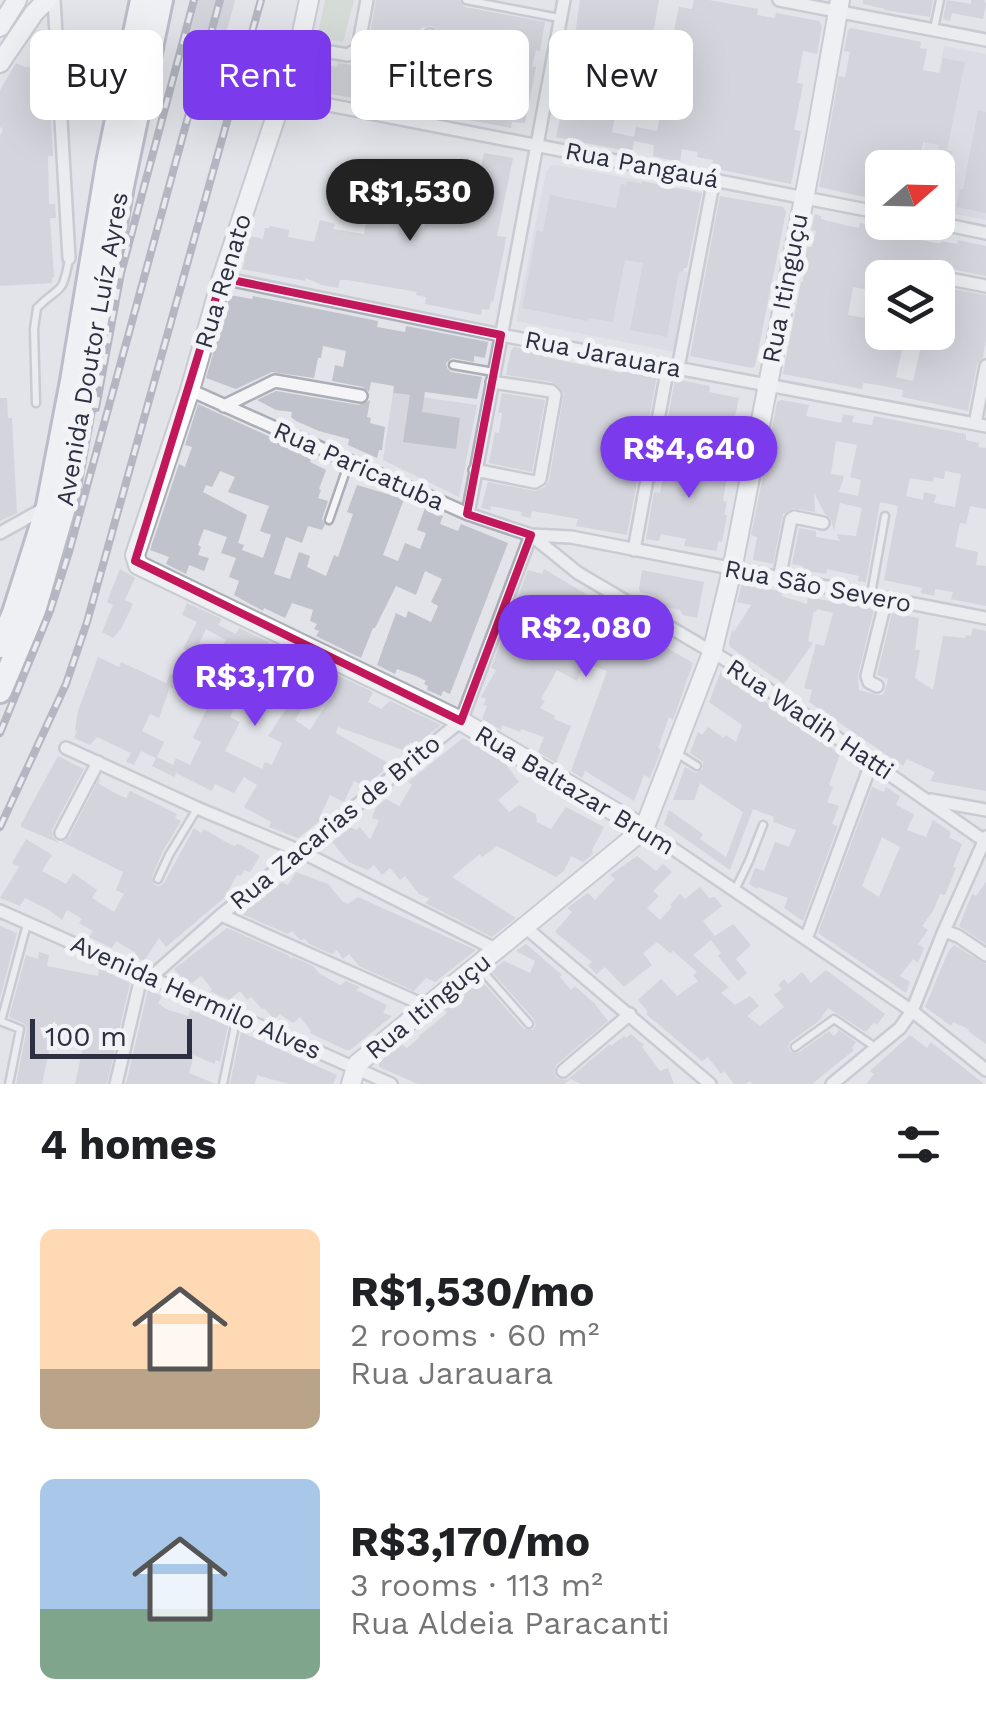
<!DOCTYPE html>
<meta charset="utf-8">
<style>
:root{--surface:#fff;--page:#f6f6f6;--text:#202124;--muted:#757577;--accent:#7c3aed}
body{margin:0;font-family:"Work Sans",sans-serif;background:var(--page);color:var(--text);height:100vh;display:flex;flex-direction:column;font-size:38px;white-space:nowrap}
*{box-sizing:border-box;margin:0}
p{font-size:32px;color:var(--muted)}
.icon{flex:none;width:55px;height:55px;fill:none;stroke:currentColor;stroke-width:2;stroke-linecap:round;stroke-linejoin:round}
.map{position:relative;height:1084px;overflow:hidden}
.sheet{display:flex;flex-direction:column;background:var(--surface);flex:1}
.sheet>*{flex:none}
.banner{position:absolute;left:30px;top:30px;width:928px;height:90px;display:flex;gap:20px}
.needle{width:65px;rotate:70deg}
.buttons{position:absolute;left:865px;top:150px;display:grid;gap:20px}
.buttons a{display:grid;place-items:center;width:90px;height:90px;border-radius:15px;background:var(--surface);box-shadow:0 10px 40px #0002;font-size:50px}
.scale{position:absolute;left:30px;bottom:25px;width:162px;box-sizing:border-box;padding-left:10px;border:5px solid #2c3040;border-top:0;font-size:28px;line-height:35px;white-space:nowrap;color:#2c3040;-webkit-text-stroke:8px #f2f3f7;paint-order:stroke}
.price{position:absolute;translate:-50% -85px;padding:0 22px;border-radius:35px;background:var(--accent);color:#fff;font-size:32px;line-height:65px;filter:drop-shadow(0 2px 5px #0008)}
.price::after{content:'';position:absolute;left:50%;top:60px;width:30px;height:22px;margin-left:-15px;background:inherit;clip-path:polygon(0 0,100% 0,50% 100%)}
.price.active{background:#222;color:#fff}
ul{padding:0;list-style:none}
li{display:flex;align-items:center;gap:30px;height:250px;padding:0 40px}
li span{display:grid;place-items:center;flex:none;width:280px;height:200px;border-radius:15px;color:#555}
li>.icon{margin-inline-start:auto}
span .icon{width:120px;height:120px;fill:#fffc;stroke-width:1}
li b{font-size:42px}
h2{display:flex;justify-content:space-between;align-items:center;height:120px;padding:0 40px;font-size:42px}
.tag{padding:0 35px;border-radius:15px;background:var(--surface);box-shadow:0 10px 40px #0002;font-size:35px;line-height:90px}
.tag.active{background:var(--accent);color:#fff}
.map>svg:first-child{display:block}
</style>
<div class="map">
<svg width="986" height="1084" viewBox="0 0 986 1084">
<rect width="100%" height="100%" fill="#e2e4e9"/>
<!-- built -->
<path fill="#d5d6de" d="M944,46L986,54V220L938,211V168H920Z
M557,165L642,181L627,260L690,273L675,352L516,321L546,172L551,166Z
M393,393L477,405L459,497L383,460Z"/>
<!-- green -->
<path fill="#c5d2c4" d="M325,0H354L343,42L317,38Z"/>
<!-- building -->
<path fill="#c0c2cc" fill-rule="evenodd" d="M193,0H235L219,60L180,50Z
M376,0H459L465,7L545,22L540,51L536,50L532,66L536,67L525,123L512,122L511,128L421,111L439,37V31L431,26L421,28L403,108L380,100L379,103L299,88L308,61L337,67L338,63L360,66L367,50ZM497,42L517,46L511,73L491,70Z
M580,0H659L646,73L663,76L664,69L680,70L684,53L670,50L679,7L692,9L694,0H709L758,9L757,15L775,18L776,13L819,21L822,26L817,54L803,51L797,83L803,84L794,130L801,131L791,184L712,168L713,160L697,157L698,152L682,149L680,162L653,156L654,145L634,141L632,152L556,137L566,91L570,92L574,71L563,69L564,61L571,62ZM618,100L662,107L657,131L636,127L634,137L612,132Z
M863,0H933L930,17L884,10L885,9L863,4Z
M947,0L971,4V0H984L986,4L983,19L952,13L950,21L943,19Z
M851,28L921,42L920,48L927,49L923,70L940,73L943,58L965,62L947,150L953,151L949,168L935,165L939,145L923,142L918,168H882V201L819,187L839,76L845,77L850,52L844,51L848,30Z
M16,63L25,67L48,66L53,156H48L49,204H55L56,218H50L54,277H52V283L0,286V136L3,129L0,127V90Z
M978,110L986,112V213L956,207L960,189H963Z
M484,153L513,158L497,236L506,237L504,250L493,302L491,301L489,310L482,309L481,315L425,304L426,297L416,295L417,292L348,280H340L338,288L322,285L306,278L305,281L242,269L245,260L242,259L249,236L263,239L265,228H269L270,226L289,230L288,237L314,242L320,220L335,224L333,229L364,234L367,218L424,228L438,159L481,167Z
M627,181L642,184V181L702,193L687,268H684L683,272L679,271L667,337L630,330L643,263L625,260L613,322L589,318L588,321L522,308L537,230L543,232L550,195L616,208L621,184L626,185Z
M720,196L783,207L786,212L755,366L752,368L690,356Z
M815,214L821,216V219L848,226L859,228L860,223L916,233L915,239L936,243H941V241L957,244L958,240L986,246V276L911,261H894L889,268L890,273L894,278H882V309L869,307L870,290L853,287L848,315L875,320L872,332H898L895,348L902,350L896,377L913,381L922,342L928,343L930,332H938V286L986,295V340L983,357L977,364L968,411L902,397L903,390L878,385L863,383L862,389L783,374L801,282H803L807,247H812L816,231L811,230Z
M230,295L252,299L253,296L378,321L377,327L405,332L406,326L488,342L485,358L474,356V362L452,358L446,363L447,368L451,372L482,377L477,399L425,392L422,412L460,418L456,449L403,442L410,395L393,393L394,386L371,382L369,392L363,387L332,381L335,365L343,367L346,351L323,346L321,358H318L314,378L272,372L236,389L206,378Z
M514,347L551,354L550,358L622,373L623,369L657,376L627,535L576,526L578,519L550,514L532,511L530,518L521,516L522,512L491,506L490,510L481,508L488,482L535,491L545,487L549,481L564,393L552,382L506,375L511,350Z
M675,379L710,386L709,392L739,398L735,416L741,417L737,432L732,431L729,442L708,438L711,426L668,418Z
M276,391L359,405L370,400L367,417L371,418L370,423L385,427L382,450H379L377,458L348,445L349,439L319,431L296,421L291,417L292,412L276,410L257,400Z
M502,393L545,400L532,472L489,463L495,432L499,433L502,413H498Z
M0,398H7L8,418H12L17,513L0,521Z
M781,400L809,405L806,416L841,423L843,414L854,416L852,422L872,425L874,416L966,434V440L979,443L978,447L986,448V509L970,506L966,524L960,523L955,547L978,552L976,565L986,566V606L951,599L953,592L935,589L934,596L921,593L922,588L884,580L898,506L880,502L866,582L858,581L859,576L827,569L826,574L802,570L803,566L792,564L799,528L816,531V537L840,541L836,534L856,536L862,508L840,503L834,531L831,519L825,514L814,493L815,512L793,508L783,514L773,564L753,560L757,537L751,535L766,462L772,464L775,446L769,445L777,402ZM836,441L857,445L850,477L861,480L858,496L839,492L844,476L831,474ZM945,471L961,474L955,507L934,503L936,495L924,492L923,500L906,496L910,478L933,482L934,477L944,479Z
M198,404L312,456L310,462L326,470L319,489L321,490L318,498L328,501L322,519L325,525L322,530L308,526L302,543L286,537L274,574L290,579L299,552L310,556L307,567L326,576L334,555L338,557L353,514L347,512L357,485L404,499L383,555L398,561L405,543L420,549L426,533L417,530L425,508L443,516L440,524L458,531L461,524L508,543L450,694L443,691L441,696L427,690L428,686L424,684L426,681L416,676L397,669L395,674L377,665L396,613L406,618L408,611L431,622L438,606L431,602L442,579L425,571L416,595L396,586L375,628H373L361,658L316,636L319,631L314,629L317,624L310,621L313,610L292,603L285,618L264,608L263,611L234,595L239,581L229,577L236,558L221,553L227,537L204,529L198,545L201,547L198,555L209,558L204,571L189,565L186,574L166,564L169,557L150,550L179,464L185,467L192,447L185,445ZM220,471L235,477L228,492L269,506L260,531L271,535L263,558L242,550L244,545L238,543L247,515L203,492L206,485L212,487Z
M671,444L705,451L700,470L727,475L723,501L727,502L724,515H727L722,542L718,541L717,551L684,546L686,539L661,534L659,541L646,539L654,492L660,493L666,461L660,460L662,451L670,453Z
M120,569L135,578L125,600L133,604L121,629L113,638L102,632L113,605L107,602Z
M544,569L665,641L662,645L693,663L673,720L669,717L658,748L661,750L650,778L644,775L634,801L585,771L582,778L571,771L607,671L584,663L577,681L557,670L541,699L545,701L540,708L555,716L554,719L571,726L556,763L538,752L544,737L521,729L520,732L502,725L501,730L482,719L487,706L483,705L486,699L481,697L496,670L491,668L528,570L542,574Z
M642,570L704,582L697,618L683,615L680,610L665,607L656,600L654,596L640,592L639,589Z
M742,584L783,592L781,596L807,604L808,597L874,609L858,675L859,690L877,695H882L885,691L888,679L877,675L892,613L919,618L915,650H920L915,678L933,690L943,636L965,638L966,635L971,636L973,628L986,631V791L930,781L935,772L907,759L903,766L809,702L812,690L804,688L816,644L824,646L833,613L817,609L816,612L814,611L808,641L813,643L784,684L730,647L729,643L732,630L734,632L751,605L737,602Z
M187,603L222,619L218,625L236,634L239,628L269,642L267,648L273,651L253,691L245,687L242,694L240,693L230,717L240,722L225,751L262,769L265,762L272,765L282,743L268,736L311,672L309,671L314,664L373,692L368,702L381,709L390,701L441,725L416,745L410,742L406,751L338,727L336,733L391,765L364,786L354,781L344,802L330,795L321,814L326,816L298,838L269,827L271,822L244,807L257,785L244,777L234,793L215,784L212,791L176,773L174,777L152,766L156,758L141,751L134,765L126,762L131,753L97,737L90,745L74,738L77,731L75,730L78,711L98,657L119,667L121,662L166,683L170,674L192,684L187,695L170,687L159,718L150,714L142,731L164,742L157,757L173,765L176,758L190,765L201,742L193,738L208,706L212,707L216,699L223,702L232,683L216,674L222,661L217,657L226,640L206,629L198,646L205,650L201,657L183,649L197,622L182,615ZM321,678L337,688L310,730L295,720Z
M721,671L840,754L829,785L833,787L827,802L839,806L832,824L838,826L803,921L784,908L788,898L758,887L757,889L749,884L755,868L764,871L775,842L789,847L796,830L773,822L774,817L753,809L730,870L664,824L669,810L703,834L700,839L726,857L743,812L700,783L694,800H673L685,767L696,773L703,769V762L690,753L698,732L702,735L708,727L724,738L726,735L736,742L742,725L709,702Z
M463,738L505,763L519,782L498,800L509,812L519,805L536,814L537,822L551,829L566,807L604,827L592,850L593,854L583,862L571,856L564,871L556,877L497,846L482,857L480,854L452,877L516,918L492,937L425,903L430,899L419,894L405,876L400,880L390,868L382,875L374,865L367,870L349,862L332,842L351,827L356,830L360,827L370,840L379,820L372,818L376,807L386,799L401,807L400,805L412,785L408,782Z
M58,756L84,769L52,830L53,837L59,843L21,827V824Z
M100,777L99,784L115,793L126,798L130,791L177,814L175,818L181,821L163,851L152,876L154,885L160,886L164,883L194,828L201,833L204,829L224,841L235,846L236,844L241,845L260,856L250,872L244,870L241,876L237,875L224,898L166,947L159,938L144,961L133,957L136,953L116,941L112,948L89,937L93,931L79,923L82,919L67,910L62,920L49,910L25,898L20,906L0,898L19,867L12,863L26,839L52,855L42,871L66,884L73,873L97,890L92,898L114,912L124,894L116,890L123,872L62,842L69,837Z
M872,787L884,792L886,787L900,796L896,805L914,814L907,830L926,837L933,820L951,832L949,837L962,844L953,867L956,868L945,895L940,894L933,911L922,926L928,930L918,944L924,948L918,963L913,959L900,976L910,982L906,993L818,933ZM882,837L900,847L879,897L862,886Z
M637,856L656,871L663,864L672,872L653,891L659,896L647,908L660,920L672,907L670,905L680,894L685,899L700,887L709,898L715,897L722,906L703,921L715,936L733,924L751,945L736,959L747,973L738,981L718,956L721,953L711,940L693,955L729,987L721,993L735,1005L750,996L759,1006L747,1016L760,1026L784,1007L774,995L782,989L778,985L784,979L788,984L802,972L811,983L826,970L885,1014L877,1025L874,1022L866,1032L864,1031L828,1008L819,1021L790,1042L788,1047L790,1052L798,1053L829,1031L834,1036L839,1030L856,1042L852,1048L854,1050L812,1084H753L750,1081L746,1084H734L724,1071L721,1074L708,1057L702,1061L646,1014L648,1012L638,1000L661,979L677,996L698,981L693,975L697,972L673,951L670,953L657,942L643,953L652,965L624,987L605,967L596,974L588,965L592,962L555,932L572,912L567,908L588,893L595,900L615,879L610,875Z
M296,872L328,884L342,901L348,904L358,897L476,950L435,982L426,978L414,991L359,966L349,954L343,959L337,950L332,954L309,944L305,939L300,940L292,931L288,934L242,914L282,882L288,885Z
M986,882V944L959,926L972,894L976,896Z
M0,926L17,933L0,998Z
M227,928L288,955L291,959L293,957L313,966L320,974L340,985L346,981L360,987L356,990L387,1005L383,1013L392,1016L350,1050H346L310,1033L311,1031L300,1017L293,1023L280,1014L274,1019L264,1008L262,1009L251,997L247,1000L240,991L229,1000L210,991L212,989L201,976L192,983L182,978L174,969Z
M526,944L562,975L560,977L571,990L575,986L594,1003L608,1021L556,1065L554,1072L557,1078L564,1080L568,1079L610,1044L611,1046L624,1036L626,1038L631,1034L644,1045L642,1047L660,1071L668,1068L674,1084H581L571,1079L564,1084H418L379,1067V1062L401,1044L407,1048L420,1037L419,1036L447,1013L444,1009L480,979L524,1029L533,1030L536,1025L534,1019L491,971L504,961L530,973L535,961L516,951Z
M954,945L986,964V1044L968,1031L969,1029L953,1022L951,1026L925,1007L949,950Z
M39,952L49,955L47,966L98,976L99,969L110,971V973L130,983L107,1084H75L85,1038L56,1032L50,1046L42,1084H16L27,1028L23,1023L9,1017L26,955L38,959Z
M148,990L162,996L158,1003L166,1009L188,1016L191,1010L228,1026L220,1062L216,1060L214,1064L194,1055L189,1073L216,1084H126Z
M241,1032L337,1075L333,1084H288L257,1075L255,1084H230Z
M910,1035L927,1048L931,1042L984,1084H866L874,1074L870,1071Z"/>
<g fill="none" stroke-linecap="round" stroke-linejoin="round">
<defs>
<path id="lane" d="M466,0L559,18
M934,29L940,0
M453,365L494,372
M36,403L34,329L37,308C60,284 62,298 69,259
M329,520L349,462
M871,594L885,516
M675,752L697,766
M158,879L169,855L197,809
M735,890L749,861L763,825
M478,966L529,1024
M0,1021L20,1029L9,1084
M1,1021L27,924
M795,1047L834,1019L875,1047
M223,1084L237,1016"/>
<path id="street" d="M54,0L69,258
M779,0L986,40
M299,47L348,55L358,48L367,0
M283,96L882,213
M410,119L430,35
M933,222L986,233
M898,269L986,286
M222,278L501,335L986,426
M678,368L714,179
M190,390L468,514L531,535L571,537L986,618
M224,406L275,381L361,396
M975,424L986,366
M475,470L535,482L540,479L555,395L551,391L492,382
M468,514L564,0
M0,533L45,508
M531,535L578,573L729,662L986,842
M634,550L668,366
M779,579L791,519L794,517L823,523
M877,686L869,682L867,676L886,599
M66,748L197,808L300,851L497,950
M931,800L986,810
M644,829L912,1011L986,1070
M61,833L98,762
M0,911L391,1084
M221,915L426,1006
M525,927L710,1084
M944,931L958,936L986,955
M806,939L872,761
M151,977L221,915L461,721L531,535
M563,1071L630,1014
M116,1084L142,973
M832,1084L900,1028L912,1011L944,931L986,837"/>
<path id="secondary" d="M309,0L299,47L222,278L190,390L135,555L138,565L461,721L644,829
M0,27L17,0
M0,63L34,13L47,0
M351,1084L357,1064L644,829L712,653L732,570L815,142L840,0"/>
<path id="highway" d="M0,646L14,613L48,506L72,381L108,163L142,0
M0,691L34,611L65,504L122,186L161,0"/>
</defs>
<!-- lane casing -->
<use href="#lane" stroke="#abaeb6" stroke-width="11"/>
<!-- street casing -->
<use href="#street" stroke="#abaeb6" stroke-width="16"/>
<!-- secondary casing -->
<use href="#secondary" stroke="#abaeb6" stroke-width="22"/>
<!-- highway casing -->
<use href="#highway" stroke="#8b8f9f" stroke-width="28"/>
<!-- lane -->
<use href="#lane" stroke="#f5f5f8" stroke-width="6"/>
<!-- street -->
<use href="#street" stroke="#f5f5f8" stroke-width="11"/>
<!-- secondary -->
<use href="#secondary" stroke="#fff" stroke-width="18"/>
<!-- highway -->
<use href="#highway" stroke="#fff" stroke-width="22"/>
<defs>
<path id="rail" d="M96,408L121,273L194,0
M0,733L50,611L69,552L220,0
M0,827L66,684L87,622L261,0"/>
</defs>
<!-- rail casing -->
<use href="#rail" stroke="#7d8192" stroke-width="8"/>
<!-- rail -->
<use href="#rail" stroke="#f2f3f7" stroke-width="4" stroke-dasharray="11" stroke-linecap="butt"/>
</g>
<!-- marked area -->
<path d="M0 0H986V1084H0ZM222,278L501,335L467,514L531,535L461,721L135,561Z" fill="#e2e4e9" fill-opacity=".55" fill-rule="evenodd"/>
<path fill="none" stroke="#c2185b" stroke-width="8" stroke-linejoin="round" d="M222,278L501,335L467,514L531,535L461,721L135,561Z"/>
<g text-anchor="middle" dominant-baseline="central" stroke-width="10" stroke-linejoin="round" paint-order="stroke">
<!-- street labels -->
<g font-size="25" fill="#2c3040" stroke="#f2f3f7">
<text transform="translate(642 165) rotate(11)">Rua Pangauá</text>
<text transform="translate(223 281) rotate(-73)">Rua Renato</text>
<text transform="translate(785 288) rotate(-79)">Rua Itinguçu</text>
<text transform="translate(92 349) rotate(-80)">Avenida Doutor Luíz Ayres</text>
<text transform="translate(603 354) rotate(11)">Rua Jarauara</text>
<text transform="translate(359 466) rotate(24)">Rua Paricatuba</text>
<text transform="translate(818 586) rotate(11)">Rua São Severo</text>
<text transform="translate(810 719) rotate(34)">Rua Wadih Hatti</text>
<text transform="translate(575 790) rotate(31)">Rua Baltazar Brum</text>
<text transform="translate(335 822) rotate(-39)">Rua Zacarias de Brito</text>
<text transform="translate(196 997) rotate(24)">Avenida Hermilo Alves</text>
<text transform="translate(428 1006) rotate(-39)">Rua Itinguçu</text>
</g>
</g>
</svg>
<div class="buttons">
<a><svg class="needle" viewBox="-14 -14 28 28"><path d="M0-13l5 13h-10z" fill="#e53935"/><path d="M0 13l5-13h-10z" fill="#757577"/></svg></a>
<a><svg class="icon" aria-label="layers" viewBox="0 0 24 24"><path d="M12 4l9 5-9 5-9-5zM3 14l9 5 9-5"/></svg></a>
</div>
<div class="scale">100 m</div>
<b class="price active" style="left:410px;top:244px">R$1,530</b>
<b class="price" style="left:689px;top:501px">R$4,640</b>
<b class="price" style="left:586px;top:680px">R$2,080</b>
<b class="price" style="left:255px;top:729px">R$3,170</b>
<div class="banner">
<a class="tag">Buy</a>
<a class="tag active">Rent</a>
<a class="tag">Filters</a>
<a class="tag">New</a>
</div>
</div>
<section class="sheet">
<h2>4 homes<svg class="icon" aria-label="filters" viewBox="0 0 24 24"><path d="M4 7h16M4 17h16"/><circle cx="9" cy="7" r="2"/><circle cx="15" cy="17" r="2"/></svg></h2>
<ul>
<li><span style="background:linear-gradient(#ffd9b3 70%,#b9a48a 0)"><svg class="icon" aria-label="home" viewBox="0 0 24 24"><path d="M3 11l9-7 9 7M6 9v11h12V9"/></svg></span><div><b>R$1,530/mo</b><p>2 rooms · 60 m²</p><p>Rua Jarauara</p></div></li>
<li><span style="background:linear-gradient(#a9c7e8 65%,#7fa58c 0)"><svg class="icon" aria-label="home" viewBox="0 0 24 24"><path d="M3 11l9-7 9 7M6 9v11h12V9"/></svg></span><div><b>R$3,170/mo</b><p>3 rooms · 113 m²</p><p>Rua Aldeia Paracanti</p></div></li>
</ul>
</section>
